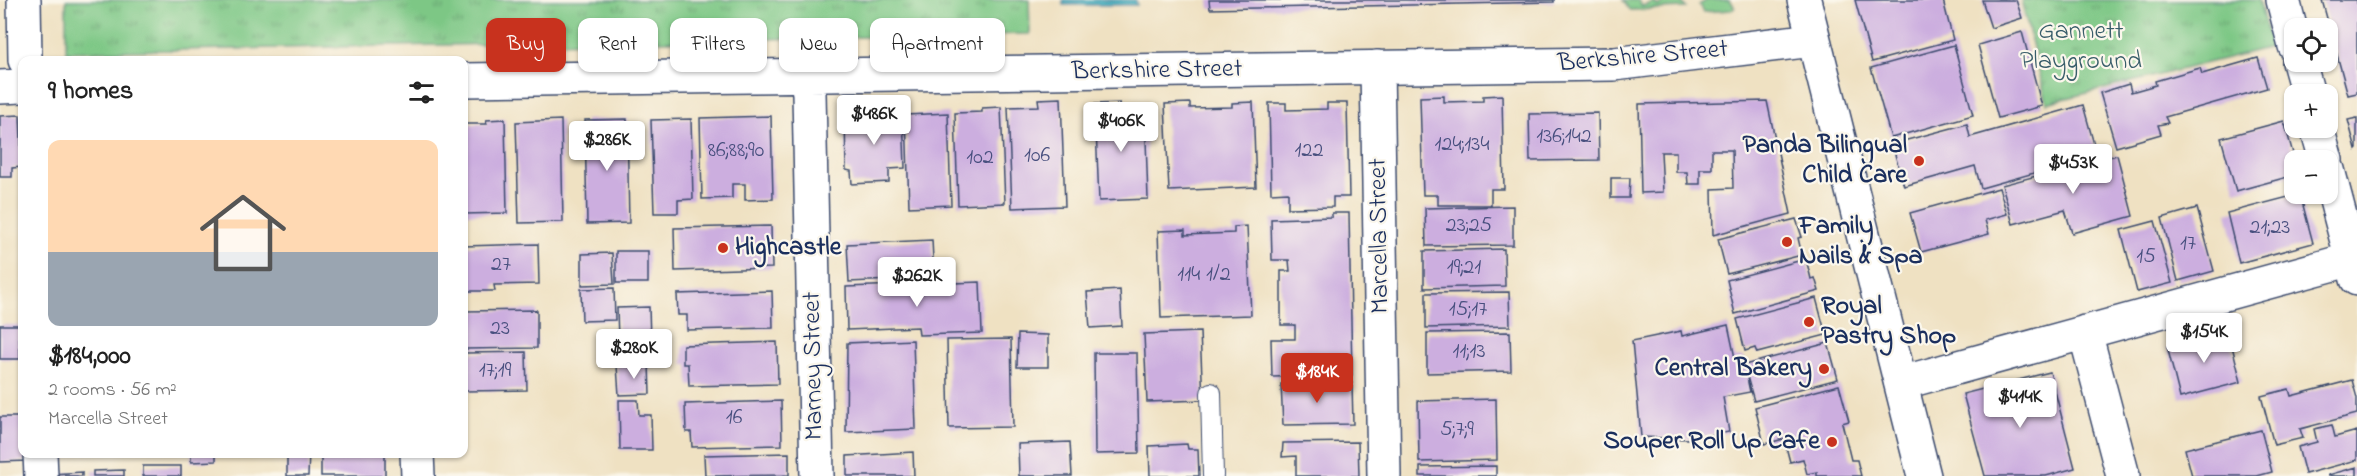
<!DOCTYPE html>
<meta charset="utf-8">
<style>
:root{--surface:#fff;--page:#f6f6f6;--text:#222;--muted:#767676;--line:#e0e0e0;--accent:#c8321e}
body{margin:0;font-family:"Indie Flower",sans-serif;background:var(--page);color:var(--text);height:100vh;display:flex;flex-direction:column;font-size:22px;white-space:nowrap}
*{box-sizing:border-box;margin:0}
p{font-size:20px;color:var(--muted)}
.icon{flex:none;width:33px;height:33px;fill:none;stroke:currentColor;stroke-width:2;stroke-linecap:round;stroke-linejoin:round}
.map{position:relative;flex:1;overflow:hidden}
.sheet{position:absolute;left:18px;top:56px;width:450px;height:402px;display:flex;flex-direction:column;background:var(--surface);border-radius:12px;box-shadow:0 2px 4px #0004}
.sheet>*{flex:none}
.guide{position:absolute;left:486px;top:18px;width:570px;height:54px;display:flex;gap:12px}
.buttons{position:absolute;left:2284px;top:18px;display:grid;gap:12px}
.buttons a{display:grid;place-items:center;width:54px;height:54px;border-radius:12px;background:var(--surface);box-shadow:0 2px 4px #0004;font-size:30px}
.price{position:absolute;translate:-50% -51px;padding:0 14px;border-radius:6px;background:#fff;color:#222;font-size:20px;line-height:39px;filter:drop-shadow(0 2px 3px #0008)}
.price::after{content:'';position:absolute;left:50%;top:36px;width:18px;height:14px;margin-left:-9px;background:inherit;clip-path:polygon(0 0,100% 0,50% 100%)}
.price.current{background:var(--accent);color:#fff}
ul{padding:0;list-style:none}
li{display:grid;align-content:center;gap:12px;height:318px;padding:0 30px}
li+li{border-top:2px solid var(--line)}
li span{display:grid;place-items:center;height:186px;border-radius:12px;color:#555}
li>.icon{margin-inline-start:auto}
span .icon{width:108px;height:108px;fill:#fffc;stroke-width:1}
li b{font-size:26px}
h2{display:flex;justify-content:space-between;align-items:center;height:72px;padding:0 30px;font-size:26px}
.chip{padding:0 21px;border-radius:12px;background:var(--surface);box-shadow:0 2px 4px #0004;font-size:21px;line-height:54px}
.chip.current{background:var(--accent);color:#fff}
.map>svg:first-child{display:block}
</style>
<div class="map">
<svg width="2357" height="476" viewBox="0 0 2357 476">
<defs>
<pattern id="park-tufts" width="24" height="20" patternUnits="userSpaceOnUse" patternTransform="scale(1.5)"><rect width="24" height="20" fill="#7dc785"/><path d="M3 7l-1-3M5 7V3M7 7l1-3M15 17l-1-3M17 17v-4M19 17l1-3" fill="none" stroke="#66a270"/></pattern>
</defs>
<rect width="100%" height="100%" fill="#fbf7ec"/>
<filter id="ink" filterUnits="userSpaceOnUse"><feTurbulence type="fractalNoise" baseFrequency=".0167" numOctaves="2"/><feDisplacementMap in="SourceGraphic" scale="12" xChannelSelector="R" yChannelSelector="G"/><feConvolveMatrix kernelMatrix="1 2 1 2 8 2 1 2 1" color-interpolation-filters="sRGB"/></filter>
<filter id="wash" filterUnits="userSpaceOnUse"><feTurbulence type="fractalNoise" baseFrequency=".008" numOctaves="4" result="noise"/><feDisplacementMap in="SourceGraphic" scale="24" xChannelSelector="R" yChannelSelector="G"/><feGaussianBlur stdDeviation="1.35" result="paint"/><feColorMatrix in="noise" values="0 0 0 0 0 0 0 0 0 0 0 0 0 0 0 0 0 1.4 0 .05"/><feComposite in="paint" operator="in"/></filter>
<g filter="url(#wash)">
<rect width="100%" height="100%" fill="#efe1c2"/>
<!-- green -->
<path fill="#7dc785" stroke="#4c7b72" stroke-width="1.5" d="M1623,0H1638L1642,6L1654,2L1657,6L1667,0H1681L1686,8L1629,10Z
M1707,0H1730L1735,7L1731,10L1703,12L1699,5Z"/>
<!-- park -->
<path fill="url(#park-tufts)" stroke="#4c7b72" stroke-width="1.5" d="M66,0H1029L1030,34L66,52Z
M2021,0H2259L2271,47L2047,103Z"/>
<!-- water -->
<path fill="#41aebe" stroke="#2e6e8e" stroke-width="1.5" d="M1063,0H1136L1137,5H1063Z"/>
<g id="blocks">
<!-- building -->
<path fill="#ccaedf" d="M1209,0H1554V2L1210,9Z
M1855,0H1943L1953,40L1872,62Z
M1982,0H2016L2022,18L1991,28Z
M2322,0H2357V93L2348,95Z
M2022,32L2042,106L1998,118L1978,45Z
M1954,45L1973,115L1891,138L1871,68Z
M2258,58L2267,88L2165,117L2168,123L2158,125L2161,134L2116,147L2100,93L2129,84L2131,92L2156,85L2155,81L2200,68L2202,74Z
M1502,95L1504,189H1491V205H1438V195H1423L1420,97L1444,96V102L1483,101V96Z
M1061,98L1065,206L1012,208L1008,107L1039,106L1038,99Z
M1767,101L1791,214L1713,235L1712,189L1733,188L1732,150H1712V169H1700V184H1688L1687,172H1676V152H1661L1663,192L1641,193L1639,104Z
M1253,102L1256,187L1169,191L1165,104L1190,103V108L1232,107V103Z
M1120,103V111L1145,110L1148,199L1099,201L1095,104Z
M1269,103H1286V110L1327,109V103H1347L1349,197H1333V207L1288,208V192L1271,193Z
M2083,105L2097,155L1981,188L1975,166L1904,186L1892,144L1967,124L1970,137Z
M1001,107L1005,203L958,205L955,113L982,112V108Z
M903,113L905,168L889,169V182L852,184L851,171L846,170L845,115Z
M948,113L951,205L909,207L906,115Z
M1598,113L1599,160L1530,161L1529,114Z
M20,115L22,167L12,168V177H0V116Z
M771,116L773,199L745,200V184H732V198L702,199L700,118Z
M2357,118V149L2356,150L2348,120Z
M505,119L507,213L464,214V124H487L486,120Z
M627,119L629,223L587,224L585,120Z
M691,119L693,199L678,200V213H654L651,120Z
M561,120L563,222L519,223L516,122Z
M2284,121L2295,161V175L2236,191L2221,138Z
M2117,155L2133,216L2072,233L2065,210L2013,224L2002,185Z
M1611,178H1630L1629,198H1611Z
M1999,188L2007,214L1985,220L1989,234L1921,252L1910,213Z
M2300,194L2313,243L2239,263L2227,213Z
M1513,206V245L1426,246L1425,208Z
M2197,208L2214,271L2178,281L2162,218Z
M1332,213H1349L1352,375L1272,377L1271,339H1295V325H1281V271H1290L1289,260H1272L1271,219L1332,217Z
M1796,219L1802,237L1798,238L1802,255L1727,274L1718,239Z
M2155,221L2172,283L2137,292L2121,230Z
M771,226L772,268L675,271L674,228Z
M1247,226L1251,315L1161,318L1158,231L1185,230V235L1234,233V227Z
M932,240L934,278L849,282L847,244Z
M538,244L539,284L494,285L495,291H468V286H464V246Z
M1504,249L1505,286L1424,288V251Z
M616,251H648V283H616Z
M612,253L614,284L582,285V254Z
M1806,259L1811,279L1815,278L1819,291L1735,314L1727,280Z
M980,282L982,333L919,335L918,327L847,330L846,287Z
M614,288L615,320L582,321L581,289Z
M1120,290L1122,326L1090,328L1087,292Z
M772,291L773,328L687,330V315H678L677,294Z
M1509,292L1510,326L1426,328V293Z
M1816,298L1826,335L1757,353L1755,348L1745,351L1737,319Z
M649,307L650,340H618L617,308Z
M537,310V348L464,349V311Z
M0,325H19L20,359H0Z
M1728,325L1735,358L1743,357L1744,365L1828,343L1838,379L1754,401L1746,373L1750,392L1723,397L1729,432L1690,439L1641,437L1632,341L1681,331L1682,336Z
M2228,330L2241,382L2180,398L2167,346Z
M1200,332L1203,400L1147,402L1144,334Z
M1510,332L1511,371L1427,373V333Z
M1018,334L1048,335V367H1017Z
M1011,339L1013,427L949,428L947,340Z
M913,340L916,429L846,432L847,343Z
M777,342L778,384L689,386L688,364H683V345Z
M526,352L527,390L464,391V353Z
M1094,353H1137L1139,453L1095,454Z
M649,364L650,394L619,395L617,366Z
M2050,372L2075,468L2046,476H1985L1963,394Z
M2352,380L2357,398V414L2300,429L2303,438L2274,445L2261,396L2289,389L2291,396Z
M1352,383L1353,424L1283,425L1281,384Z
M1839,385L1849,421L1842,423L1851,460H1857L1861,476H1817V472L1807,474L1803,459L1790,462L1784,439L1764,444L1755,407Z
M1496,399L1497,460L1419,462L1418,401Z
M619,400H638L639,415H651L652,450H620Z
M781,401L782,445L692,447L691,432H686L685,404Z
M0,417H22V453H27V461L0,462Z
M2332,425L2335,437L2357,431V460L2305,474L2298,447L2317,442L2314,429Z
M2261,430L2272,472L2257,476H2192L2185,449Z
M1070,442L1072,476H1019L1018,444Z
M1358,442L1359,476H1296V456L1282,457L1283,443Z
M1187,444L1188,449H1198L1199,476H1150L1149,446Z
M913,452L914,476H847V456Z
M191,453H216V461L191,462Z
M287,453H309L308,476H287Z
M321,453H385V476H321Z
M789,453V475L705,476L704,455Z
M143,466H181V476H143Z
M1496,466V476H1420V467Z
M2357,467V476H2328V475Z
M124,470V476H93V471Z
M82,472V476H53L52,474Z"/>
</g>
</g>
<g filter="url(#ink)">
<use href="#blocks" fill-opacity="0" stroke="#3b4a6d" stroke-width="1.5"/>
<g fill="none" stroke-linecap="round" stroke-linejoin="round">
<defs>
<path id="lane" d="M1211,393L1213,476"/>
<path id="street" d="M24,0L25,60
M2283,0L2295,46
M2299,62L2308,94
M1377,67L1384,476
M806,76L809,93L817,476
M464,80L1614,64L1813,40
M0,87L22,86
M2317,128L2326,160
M2328,170L2357,279
M2085,332L2123,476
M1901,383L2352,259
M40,453L41,476
M417,453L418,476"/>
<path id="secondary" d="M1804,0L1924,476"/>
</defs>
<!-- lane casing -->
<use href="#lane" stroke="#3b4a6d" stroke-width="22"/>
<!-- street casing -->
<use href="#street" stroke="#3b4a6d" stroke-width="36"/>
<!-- secondary casing -->
<use href="#secondary" stroke="#3b4a6d" stroke-width="36"/>
<!-- lane -->
<use href="#lane" stroke="#fff" stroke-width="20"/>
<!-- street -->
<use href="#street" stroke="#fff" stroke-width="33"/>
<!-- secondary -->
<use href="#secondary" stroke="#fff" stroke-width="33"/>
</g>
</g>
<!-- markers -->
<g fill="#c8321e" stroke="#fbf7ec" stroke-width="2">
<circle cx="1919" cy="161" r="6"/>
<circle cx="1787" cy="242" r="6"/>
<circle cx="723" cy="248" r="6"/>
<circle cx="1809" cy="322" r="6"/>
<circle cx="1824" cy="369" r="6"/>
<circle cx="1832" cy="442" r="6"/>
</g>
<g text-anchor="middle" dominant-baseline="central" stroke-width="4.5" stroke-linejoin="round" paint-order="stroke">
<!-- number labels -->
<g font-size="22" fill="#474f7e">
<text x="1564" y="137">136;142</text>
<text x="1462" y="145">124;134</text>
<text x="736" y="151">86;88;90</text>
<text x="1309" y="151">122</text>
<text x="1037" y="156">106</text>
<text x="980" y="158">102</text>
<text x="1469" y="226">23;25</text>
<text x="2270" y="228">21;23</text>
<text x="2188" y="244">17</text>
<text x="2146" y="257">15</text>
<text x="501" y="265">27</text>
<text x="1464" y="268">19;21</text>
<text x="1204" y="275">114 1/2</text>
<text x="1468" y="310">15;17</text>
<text x="500" y="329">23</text>
<text x="1469" y="352">11;13</text>
<text x="495" y="371">17;19</text>
<text x="734" y="418">16</text>
<text x="1457" y="430">5;7;9</text>
</g>
<!-- park labels -->
<g font-size="26" fill="#385d6a" stroke="#fbf7ec">
<text x="2081" y="32">Gannett<tspan x="2081" dy="30">Playground</tspan></text>
</g>
<!-- street labels -->
<g font-size="26" fill="#1b2f5e" stroke="#fbf7ec">
<text transform="translate(1643 57) rotate(-5)">Berkshire Street</text>
<text transform="translate(1157 71) rotate(-1)">Berkshire Street</text>
<text transform="translate(1380 236) rotate(-91)">Marcella Street</text>
<text transform="translate(814 366) rotate(-91)">Marney Street</text>
</g>
<!-- poi labels -->
<g font-size="26" font-weight="bold" fill="#1b2f5e" stroke="#fbf7ec" text-anchor="end">
<text x="1907" y="146">Panda Bilingual<tspan x="1907" dy="30">Child Care</tspan></text>
<text x="1799" y="227" text-anchor="start">Family<tspan x="1799" dy="30">Nails &amp; Spa</tspan></text>
<text x="735" y="248" text-anchor="start">Highcastle</text>
<text x="1821" y="307" text-anchor="start">Royal<tspan x="1821" dy="30">Pastry Shop</tspan></text>
<text x="1812" y="369">Central Bakery</text>
<text x="1820" y="442">Souper Roll Up Cafe</text>
</g>
</g>
</svg>
<div class="buttons">
<a><svg class="icon" aria-label="locate" viewBox="0 0 24 24"><circle cx="12" cy="12" r="6"/><path d="M12 2v4M12 18v4M2 12h4M18 12h4"/></svg></a>
<a>+</a>
<a>−</a>
</div>
<b class="price" style="left:874px;top:146px">$486K</b>
<b class="price" style="left:1121px;top:153px">$406K</b>
<b class="price" style="left:607px;top:172px">$286K</b>
<b class="price" style="left:2073px;top:195px">$453K</b>
<b class="price" style="left:917px;top:308px">$262K</b>
<b class="price" style="left:2204px;top:364px">$154K</b>
<b class="price" style="left:634px;top:380px">$280K</b>
<b class="price current" style="left:1317px;top:404px">$184K</b>
<b class="price" style="left:2020px;top:429px">$414K</b>
<div class="guide">
<a class="chip current">Buy</a>
<a class="chip">Rent</a>
<a class="chip">Filters</a>
<a class="chip">New</a>
<a class="chip">Apartment</a>
</div>
<section class="sheet">
<h2>9 homes<svg class="icon" aria-label="filters" viewBox="0 0 24 24"><path d="M4 7h16M4 17h16"/><circle cx="9" cy="7" r="2"/><circle cx="15" cy="17" r="2"/></svg></h2>
<ul>
<li><span style="background:linear-gradient(#ffd9b3 60%,#9aa5b1 0)"><svg class="icon" aria-label="home" viewBox="0 0 24 24"><path d="M3 11l9-7 9 7M6 9v11h12V9"/></svg></span><div><b>$184,000</b><p>2 rooms · 56 m²</p><p>Marcella Street</p></div></li>
</ul>
</section>
</div>
